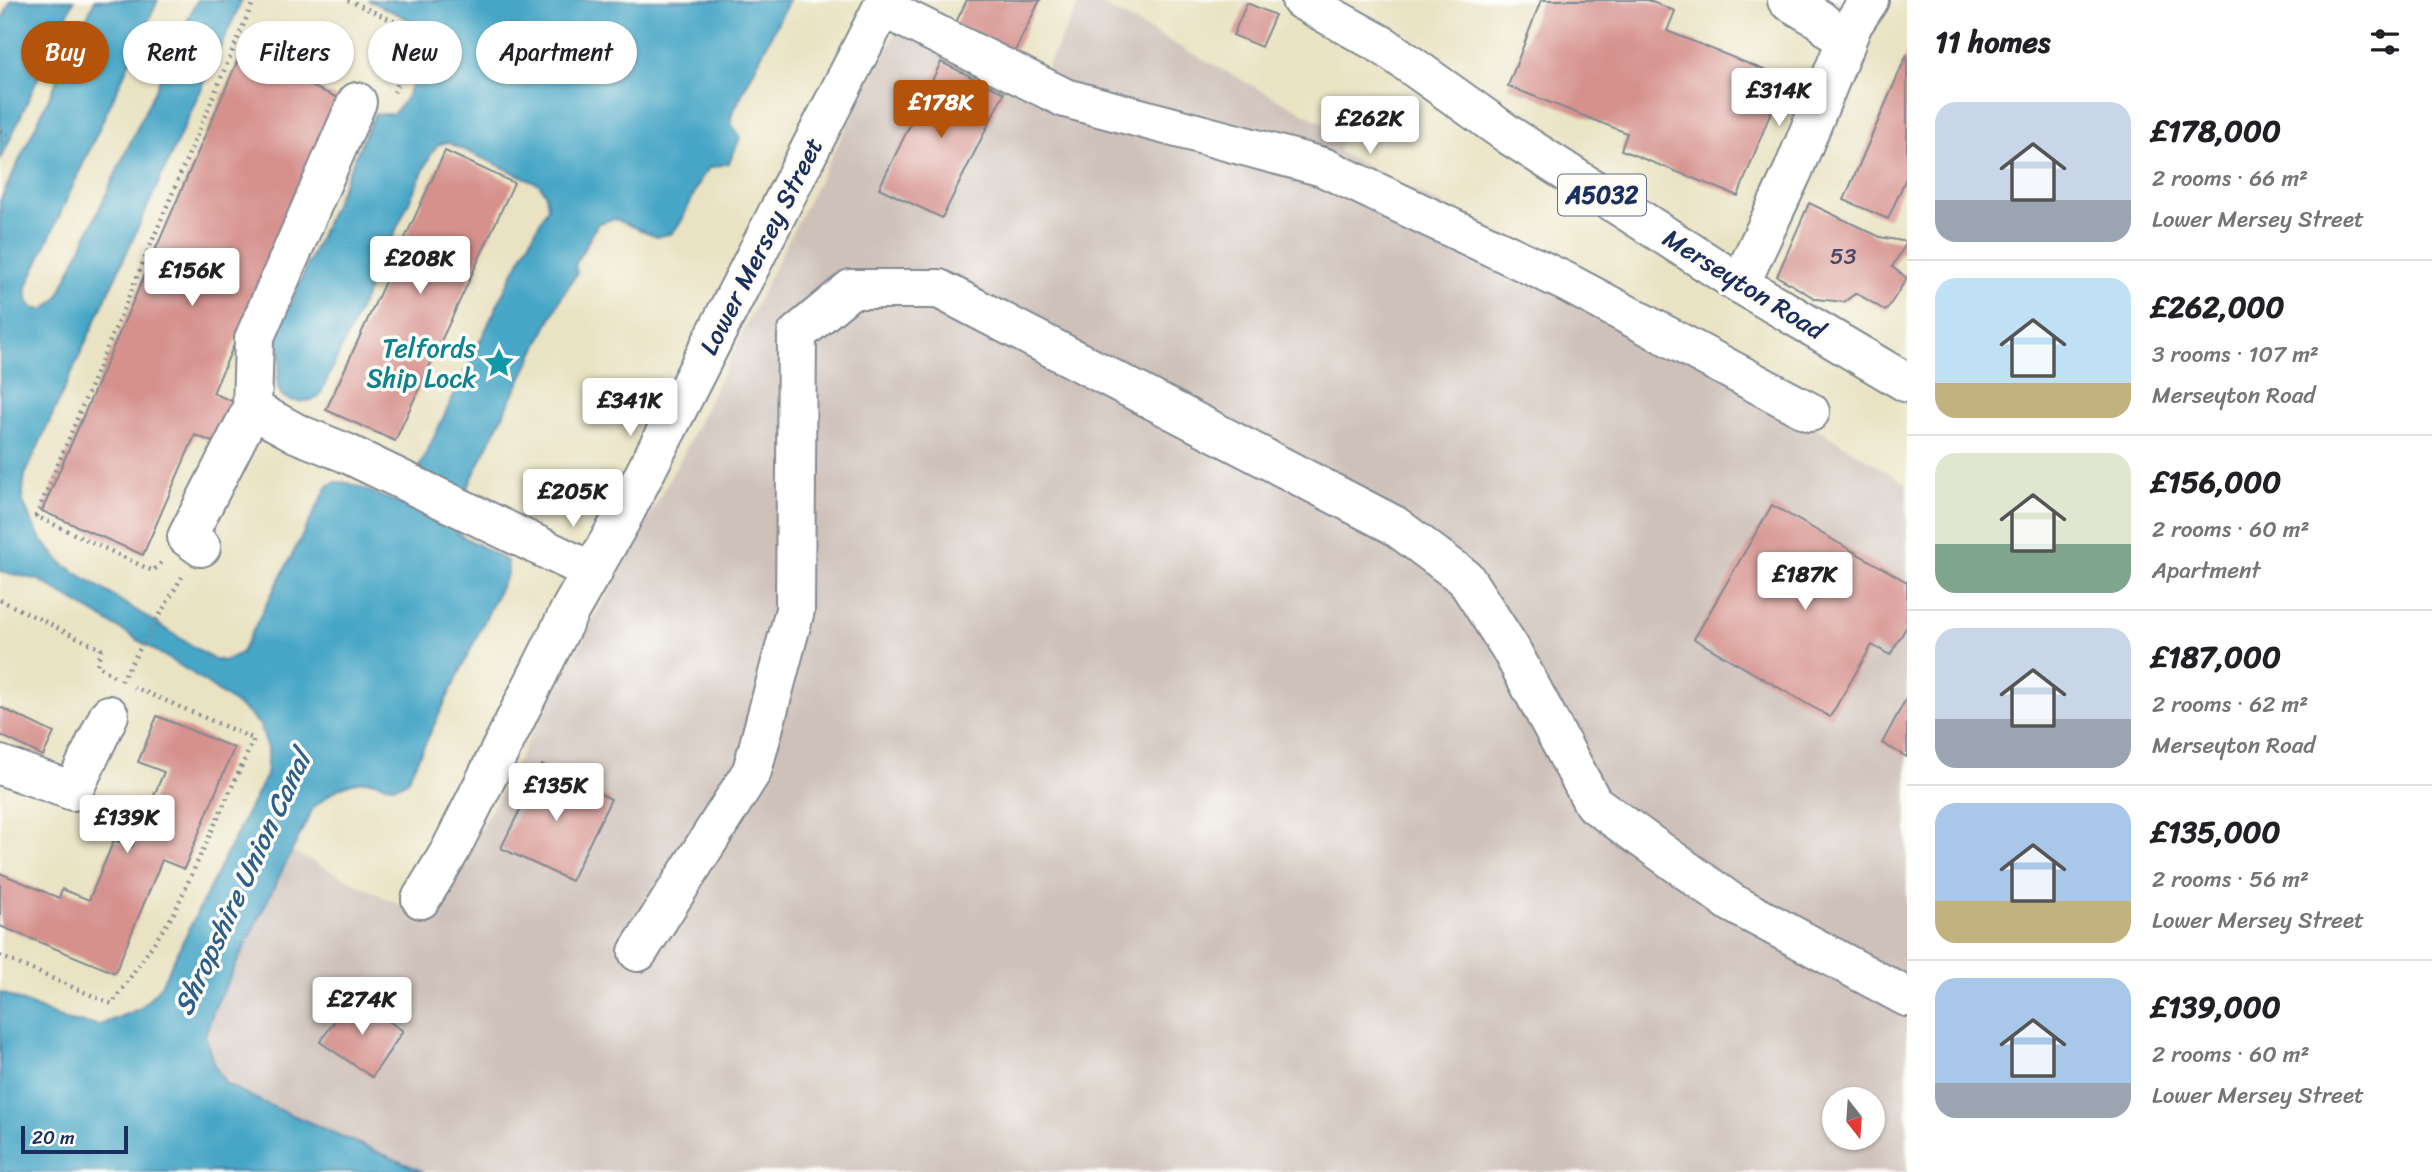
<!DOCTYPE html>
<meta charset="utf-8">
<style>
:root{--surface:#fff;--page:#f2f2f2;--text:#202124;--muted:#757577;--line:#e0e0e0;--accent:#b45309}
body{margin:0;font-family:Sriracha,sans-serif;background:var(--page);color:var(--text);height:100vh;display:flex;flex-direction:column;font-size:26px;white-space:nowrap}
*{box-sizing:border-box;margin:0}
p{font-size:23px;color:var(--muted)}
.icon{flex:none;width:38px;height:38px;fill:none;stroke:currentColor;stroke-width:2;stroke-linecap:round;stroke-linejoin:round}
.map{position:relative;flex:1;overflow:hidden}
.sheet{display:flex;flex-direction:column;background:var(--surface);width:525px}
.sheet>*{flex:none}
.guide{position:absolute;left:21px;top:21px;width:665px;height:63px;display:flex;gap:14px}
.needle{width:46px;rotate:163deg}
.controls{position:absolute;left:1822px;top:1087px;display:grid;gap:14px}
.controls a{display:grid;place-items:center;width:63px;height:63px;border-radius:50%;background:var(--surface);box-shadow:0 2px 5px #0004;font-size:35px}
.scale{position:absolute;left:21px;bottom:18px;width:107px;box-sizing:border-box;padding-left:7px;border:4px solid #1b2f5e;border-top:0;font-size:19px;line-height:24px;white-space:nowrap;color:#1b2f5e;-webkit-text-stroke:5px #fdfcf7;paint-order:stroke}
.price{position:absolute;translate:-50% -60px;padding:0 16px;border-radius:7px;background:#fff;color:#222;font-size:23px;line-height:46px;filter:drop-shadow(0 2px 4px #0008)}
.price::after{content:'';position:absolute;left:50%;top:42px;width:21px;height:16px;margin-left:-10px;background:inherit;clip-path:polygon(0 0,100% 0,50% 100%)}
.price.selected{background:var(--accent);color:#fff}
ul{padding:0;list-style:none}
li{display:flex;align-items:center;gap:21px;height:175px;padding:0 28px}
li+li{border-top:2px solid var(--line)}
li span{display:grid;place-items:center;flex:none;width:196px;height:140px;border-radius:21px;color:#555}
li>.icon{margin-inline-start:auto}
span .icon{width:84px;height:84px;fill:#fffc;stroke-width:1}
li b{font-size:30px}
h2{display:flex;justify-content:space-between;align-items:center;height:84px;padding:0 28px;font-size:30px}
.tag{padding:0 24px;border-radius:32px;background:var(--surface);box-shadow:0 2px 5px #0004;font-size:24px;line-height:63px}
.tag.selected{background:var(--accent);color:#fff}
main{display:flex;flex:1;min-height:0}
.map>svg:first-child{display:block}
</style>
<main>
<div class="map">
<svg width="1907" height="1172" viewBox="0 0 1907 1172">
<rect width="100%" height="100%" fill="#fdfcf7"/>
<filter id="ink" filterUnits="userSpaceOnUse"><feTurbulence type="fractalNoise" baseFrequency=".0143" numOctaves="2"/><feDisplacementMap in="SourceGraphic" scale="14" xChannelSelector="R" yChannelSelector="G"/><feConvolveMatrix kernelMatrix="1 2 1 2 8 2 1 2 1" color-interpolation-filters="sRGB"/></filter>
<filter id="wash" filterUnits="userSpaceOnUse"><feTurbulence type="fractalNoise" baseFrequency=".00686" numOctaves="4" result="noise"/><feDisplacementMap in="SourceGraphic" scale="28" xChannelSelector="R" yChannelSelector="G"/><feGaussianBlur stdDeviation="1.57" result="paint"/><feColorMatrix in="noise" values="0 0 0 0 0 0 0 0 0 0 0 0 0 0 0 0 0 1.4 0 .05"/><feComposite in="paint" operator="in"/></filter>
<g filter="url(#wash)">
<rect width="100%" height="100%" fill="#e9e3c3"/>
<!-- industrial -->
<path fill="#cec1ba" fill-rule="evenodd" d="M1081,0H1093L1343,134L1339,152L1519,244L1907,484V1172H424L262,1102L226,1084L214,1065L205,1035L215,1007L293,852L424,917H436L471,847L683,454L785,246L911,3L1046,68ZM1834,1099H1872V1138H1834Z"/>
<!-- water -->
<path fill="#47a6c6" stroke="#316a92" stroke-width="2" d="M11,0H74L0,161V24Z
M95,0H158L28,284C25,296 26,301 35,309H45L57,299L197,0H242L25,475L22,499L31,521L42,541L63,564L213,659L224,661L241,653L328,486C345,472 378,500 399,502L405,497L512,275L548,207L546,195L539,184L447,142L438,145L431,154L319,397C301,405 274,404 278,377C279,366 282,359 280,348L273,343L374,114H393C409,99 428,54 429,32L423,26L368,0H789L731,116L732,125L740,138L729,163L709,168L701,179L681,222L672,233L657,237L615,219L598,223L575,265L577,273L561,298L473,476L455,518L453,527L460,535L507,561L508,572L407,781C391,793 380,779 363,781C340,784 330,794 313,808L215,1007L205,1035L214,1065L226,1084L262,1102L424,1172H0V992L68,1021L100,1025L141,1008L160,987L266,775L268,749L260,725L248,713L192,673L39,580L0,571V201Z"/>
<g id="blocks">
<!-- building -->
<path fill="#d6918d" d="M967,0H1040L1014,53L955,24Z
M1541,0H1647L1675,11L1667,31L1784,78L1738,196L1621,150L1627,133L1508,86Z
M1247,3L1275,15L1261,47L1233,35Z
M1907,54V176L1888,219L1844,200Z
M240,55L341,99L213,393L243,406L225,447L195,435L143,555L42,511Z
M941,62L1004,93L942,218L879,188Z
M445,151L514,183L395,441L326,410Z
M1809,203L1880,237L1907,242L1892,267L1907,278L1886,311L1856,293L1844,302L1816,299L1777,276Z
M1772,505L1907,582V626L1890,655L1872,645L1830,717L1694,639Z
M1907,697V757L1882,743Z
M0,707L54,733L43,756L0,735Z
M157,716L234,748L184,869L162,860L115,973L0,926V873L59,898L62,889L89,900L114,840L132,847L164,772L138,762Z
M542,765L611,799L571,881L501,848Z
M352,996L403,1031L372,1077L320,1042Z"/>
</g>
</g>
<g filter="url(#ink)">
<use href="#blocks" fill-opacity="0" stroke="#828990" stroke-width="2"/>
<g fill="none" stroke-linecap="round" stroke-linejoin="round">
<defs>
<path id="minor" d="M1787,0L1819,19L1846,43
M882,7L1065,98L1323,167L1566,282L1810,412
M1740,284L1793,171L1853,24L1869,0
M252,409L298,434L346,453L593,572
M201,547L187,537L252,409L254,339L357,102
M0,765L73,791L109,715
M421,899L450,851L571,608L620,522L886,0
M638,952L752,771L795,610L797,334L851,289H939L1394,525L1465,578L1510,648L1593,803L1732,903L1907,997"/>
<path id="major" d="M1301,0L1384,46L1509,135L1740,284L1907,383"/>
</defs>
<!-- minor casing -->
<use href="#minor" stroke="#828990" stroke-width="42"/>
<!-- major casing -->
<use href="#major" stroke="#828990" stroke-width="42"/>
<!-- path -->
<path stroke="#828990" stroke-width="4.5" stroke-dasharray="2 5" stroke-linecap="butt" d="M348,0L417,32L418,40L394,92
M0,131L11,136
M161,563L153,571L36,516L254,0
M0,600L101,649L97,665L117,678
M121,681L182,577
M0,956L112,1004L173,915L254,739L134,687"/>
<!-- minor -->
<use href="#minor" stroke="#fff" stroke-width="38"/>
<!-- major -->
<use href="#major" stroke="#fff" stroke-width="38"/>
</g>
</g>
<!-- icons -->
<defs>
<symbol id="sight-bare" viewBox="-9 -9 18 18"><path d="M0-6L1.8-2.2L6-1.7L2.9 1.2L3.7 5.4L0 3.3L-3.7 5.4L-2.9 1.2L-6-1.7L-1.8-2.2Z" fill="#0f9aa8" stroke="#fdfcf7" stroke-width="2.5" paint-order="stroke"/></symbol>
</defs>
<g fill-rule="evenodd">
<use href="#sight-bare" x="477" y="341" width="44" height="44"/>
</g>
<g text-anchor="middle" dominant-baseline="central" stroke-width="7" stroke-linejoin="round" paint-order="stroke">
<!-- number labels -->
<g font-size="23" fill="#4a486a">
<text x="1843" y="256">53</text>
</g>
<!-- shield labels -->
<rect fill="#fdfcf7" stroke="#5f6c8c" stroke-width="2" x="1558" y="174.5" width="88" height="41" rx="5"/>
<g font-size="24" font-weight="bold" fill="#1b2f5e">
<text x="1602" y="195">A5032</text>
</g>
<!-- street labels -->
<g font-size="26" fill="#1b2f5e" stroke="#fdfcf7">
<text transform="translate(761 246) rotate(-63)">Lower Mersey Street</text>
<text transform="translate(1744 284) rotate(32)">Merseyton Road</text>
</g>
<!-- culture labels -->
<g font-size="26" fill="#0d838f" stroke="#fdfcf7" text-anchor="end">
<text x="476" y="348">Telfords<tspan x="476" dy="30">Ship Lock</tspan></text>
</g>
<!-- water labels -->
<g font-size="28" font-style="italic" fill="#2d5f88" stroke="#fdfcf7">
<text transform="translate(242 883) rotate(-65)">Shropshire Union Canal</text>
</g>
</g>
</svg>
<div class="controls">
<a><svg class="needle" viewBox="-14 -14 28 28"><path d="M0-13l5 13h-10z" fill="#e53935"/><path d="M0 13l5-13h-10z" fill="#757577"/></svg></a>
</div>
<div class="scale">20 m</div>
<b class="price" style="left:1779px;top:128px">£314K</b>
<b class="price selected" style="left:941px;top:140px">£178K</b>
<b class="price" style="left:1370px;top:156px">£262K</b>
<b class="price" style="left:420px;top:296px">£208K</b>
<b class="price" style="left:192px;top:308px">£156K</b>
<b class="price" style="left:630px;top:438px">£341K</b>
<b class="price" style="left:573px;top:529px">£205K</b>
<b class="price" style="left:1805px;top:612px">£187K</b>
<b class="price" style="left:556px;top:823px">£135K</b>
<b class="price" style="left:127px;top:855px">£139K</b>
<b class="price" style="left:362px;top:1037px">£274K</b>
<div class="guide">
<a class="tag selected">Buy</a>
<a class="tag">Rent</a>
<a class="tag">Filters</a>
<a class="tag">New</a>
<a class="tag">Apartment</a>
</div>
</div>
<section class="sheet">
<h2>11 homes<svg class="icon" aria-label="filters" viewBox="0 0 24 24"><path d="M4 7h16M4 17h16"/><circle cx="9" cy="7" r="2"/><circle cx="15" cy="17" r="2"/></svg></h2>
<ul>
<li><span style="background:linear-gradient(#c9d6e8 70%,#9aa5b1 0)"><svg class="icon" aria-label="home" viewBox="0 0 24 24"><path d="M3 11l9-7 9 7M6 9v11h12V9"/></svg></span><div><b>£178,000</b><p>2 rooms · 66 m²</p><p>Lower Mersey Street</p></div></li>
<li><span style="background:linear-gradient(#bfe0f5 75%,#c2b280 0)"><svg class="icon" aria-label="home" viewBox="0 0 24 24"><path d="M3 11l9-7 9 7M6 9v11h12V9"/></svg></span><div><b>£262,000</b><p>3 rooms · 107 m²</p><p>Merseyton Road</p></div></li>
<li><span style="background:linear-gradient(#dfe7d0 65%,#7fa58c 0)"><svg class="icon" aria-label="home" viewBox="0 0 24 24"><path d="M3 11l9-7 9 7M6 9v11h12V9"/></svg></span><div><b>£156,000</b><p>2 rooms · 60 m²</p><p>Apartment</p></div></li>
<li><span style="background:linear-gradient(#c9d6e8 65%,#9aa5b1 0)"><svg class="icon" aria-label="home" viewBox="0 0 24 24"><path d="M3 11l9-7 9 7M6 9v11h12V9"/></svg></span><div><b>£187,000</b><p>2 rooms · 62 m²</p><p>Merseyton Road</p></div></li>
<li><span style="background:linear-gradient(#a9c7e8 70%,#c2b280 0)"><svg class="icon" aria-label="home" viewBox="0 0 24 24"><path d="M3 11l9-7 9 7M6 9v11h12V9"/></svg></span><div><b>£135,000</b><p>2 rooms · 56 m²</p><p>Lower Mersey Street</p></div></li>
<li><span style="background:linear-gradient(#a9c7e8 75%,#9aa5b1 0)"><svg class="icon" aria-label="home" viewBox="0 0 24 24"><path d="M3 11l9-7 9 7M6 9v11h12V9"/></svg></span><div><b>£139,000</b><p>2 rooms · 60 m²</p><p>Lower Mersey Street</p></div></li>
</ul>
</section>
</main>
